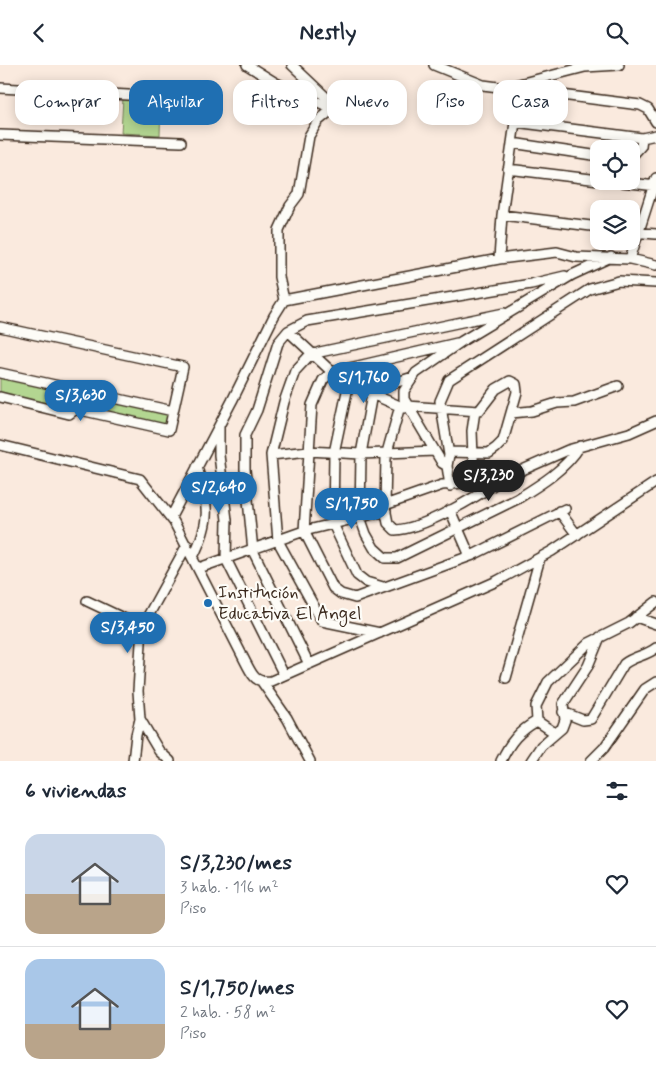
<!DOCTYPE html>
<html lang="es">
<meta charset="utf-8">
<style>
:root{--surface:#fff;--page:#f2f2f3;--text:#1f2937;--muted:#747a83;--line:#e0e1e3;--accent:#1f6fb2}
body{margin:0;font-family:Mynerve,sans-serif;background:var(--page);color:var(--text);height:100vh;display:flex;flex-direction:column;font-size:19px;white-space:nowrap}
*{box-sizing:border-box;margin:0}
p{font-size:16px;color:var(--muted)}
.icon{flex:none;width:28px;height:28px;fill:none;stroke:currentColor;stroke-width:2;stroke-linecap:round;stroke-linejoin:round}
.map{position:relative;height:696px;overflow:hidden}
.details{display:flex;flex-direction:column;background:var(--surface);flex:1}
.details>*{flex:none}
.hud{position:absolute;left:15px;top:15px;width:626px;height:45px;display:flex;gap:10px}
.controls{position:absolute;left:590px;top:75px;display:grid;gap:10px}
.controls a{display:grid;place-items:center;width:50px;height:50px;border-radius:10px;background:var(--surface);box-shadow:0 2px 12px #0003;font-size:25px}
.price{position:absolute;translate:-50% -42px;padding:0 11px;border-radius:18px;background:var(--accent);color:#fff;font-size:16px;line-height:32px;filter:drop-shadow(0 1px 2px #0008)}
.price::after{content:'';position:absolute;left:50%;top:30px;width:15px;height:11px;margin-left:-8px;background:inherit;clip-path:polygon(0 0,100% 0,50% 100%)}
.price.on{background:#222;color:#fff}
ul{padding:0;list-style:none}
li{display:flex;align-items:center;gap:15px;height:125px;padding:0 25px}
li+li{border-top:1px solid var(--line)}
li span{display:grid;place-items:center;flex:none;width:140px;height:100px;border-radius:15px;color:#555}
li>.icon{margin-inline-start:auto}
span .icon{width:60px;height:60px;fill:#fffc;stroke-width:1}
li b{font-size:21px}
h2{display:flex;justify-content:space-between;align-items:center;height:60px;padding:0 25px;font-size:21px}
.tag{padding:0 18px;border-radius:15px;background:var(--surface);box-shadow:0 2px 12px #0003;font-size:18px;line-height:45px}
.tag.on{background:var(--accent);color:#fff}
header{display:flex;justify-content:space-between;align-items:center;height:65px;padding:0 25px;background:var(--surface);font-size:22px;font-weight:800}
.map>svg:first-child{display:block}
</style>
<header><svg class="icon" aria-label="back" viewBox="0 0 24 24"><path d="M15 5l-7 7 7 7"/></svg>Nestly<svg class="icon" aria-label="search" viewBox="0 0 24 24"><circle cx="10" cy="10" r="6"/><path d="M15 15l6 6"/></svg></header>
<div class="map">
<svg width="656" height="696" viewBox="0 0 656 696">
<rect width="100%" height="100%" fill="#faeade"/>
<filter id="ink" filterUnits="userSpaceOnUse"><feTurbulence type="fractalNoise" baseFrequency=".02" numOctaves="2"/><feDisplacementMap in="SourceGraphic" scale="10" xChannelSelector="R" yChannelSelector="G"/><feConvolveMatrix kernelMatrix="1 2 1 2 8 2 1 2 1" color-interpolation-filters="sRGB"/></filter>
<g filter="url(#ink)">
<!-- green -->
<path fill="#b3d691" stroke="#778058" d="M123,33L161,35L160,70L121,68Z
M0,310L170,348L166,361L68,346L0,329Z"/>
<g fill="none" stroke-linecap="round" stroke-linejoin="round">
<defs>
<path id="minor" d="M247,0L276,18L331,43
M434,0L483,20L640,40L648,44L656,57
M511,21L585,2L619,0
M0,23L183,33
M0,70L181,77
M512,78L599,91
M631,92L641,81L642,73
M508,104L599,115
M613,116L656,121
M502,150L599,162
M631,167L656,169
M611,192L572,210L462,276L416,308L404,326V334L442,398L447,401L449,390L440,336L449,315L590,224L619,216L656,218
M499,194L557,187L576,192L630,194L656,200
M630,194L656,113
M284,235L279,212V165L290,141L299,129L309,71L318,56L329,47L331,40L329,35L292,0
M0,262L183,302L169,365L76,344L69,349L0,332
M288,266L332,307L365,326L404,343
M457,278L332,307L323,315L312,340L304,466L333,523L341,529L355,533L473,490L565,444
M0,308L173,346
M413,312L391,319L372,329L361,389L360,452L366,469L374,483L385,493H397L517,434C540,420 566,404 580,381
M349,317L334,388L333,459L357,510L366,517L383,522
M400,341L386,391L385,443L388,458L395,465C424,464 476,432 501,415
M407,341L479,346L496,324L510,316L516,319L517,327L503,376L496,383L489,388L449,387
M511,348L532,346L557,338L574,337L618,321
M219,362V390L227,455L226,494L284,610
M0,380L140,414L174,457L246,598C253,611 255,618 271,616L497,516L552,486L656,417
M271,390L309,386L361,389L435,386
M447,401L450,421
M474,417L472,366L475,346
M385,440L442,420L502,414L568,385L629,368L656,356
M450,445L470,491
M559,446L577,470
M171,452L232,336L274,251L284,235L499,194L502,150L515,57L642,73L656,70
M193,492C212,454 208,441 197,402
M199,503L304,466L386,446
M87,536L142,562
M636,552L656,559
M380,568L322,556L278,476L271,390L284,337L295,306L308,292L320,287L504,248
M309,599L253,486L245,404V370L257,345L278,278L288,266L307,256L531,219L565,211
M506,613L540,493
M262,617L287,653L310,696
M563,647L583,655L591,654L624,599C634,591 646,591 656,583
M537,656L555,668
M133,696L136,670L140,654
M170,696L159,686L140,654L138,626L142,562L187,480
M501,696C510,677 519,666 537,656L536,641L548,617L589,578L629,558L656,537
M531,696L541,681L562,663L565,655L563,639L588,601L600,572
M591,696L604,683L645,624L656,617"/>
</defs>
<!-- minor casing -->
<use href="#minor" stroke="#3b2a1e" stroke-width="12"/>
<!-- minor -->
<use href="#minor" stroke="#fdfcf7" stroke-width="9"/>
</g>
</g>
<!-- markers -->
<circle fill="#1f6fb2" stroke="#fdfcf7" stroke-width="2" cx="208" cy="538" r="5"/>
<g text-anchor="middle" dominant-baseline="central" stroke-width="4.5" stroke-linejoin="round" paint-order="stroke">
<!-- poi labels -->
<g font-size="18" fill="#3b2a1e" stroke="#fdfcf7" text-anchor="start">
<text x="218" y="528">Institución<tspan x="218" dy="21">Educativa El Angel</tspan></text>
</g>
</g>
</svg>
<div class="controls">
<a><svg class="icon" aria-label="locate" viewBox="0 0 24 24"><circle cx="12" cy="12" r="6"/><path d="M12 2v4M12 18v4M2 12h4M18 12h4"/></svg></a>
<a><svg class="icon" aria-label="layers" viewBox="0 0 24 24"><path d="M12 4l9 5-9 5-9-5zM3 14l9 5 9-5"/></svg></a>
</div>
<b class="price" style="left:364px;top:339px">S/1,760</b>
<b class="price" style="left:81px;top:357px">S/3,630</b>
<b class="price on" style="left:489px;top:437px">S/3,230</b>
<b class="price" style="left:219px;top:449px">S/2,640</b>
<b class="price" style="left:352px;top:465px">S/1,750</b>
<b class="price" style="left:128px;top:589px">S/3,450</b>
<div class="hud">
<a class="tag">Comprar</a>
<a class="tag on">Alquilar</a>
<a class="tag">Filtros</a>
<a class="tag">Nuevo</a>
<a class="tag">Piso</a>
<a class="tag">Casa</a>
</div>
</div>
<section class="details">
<h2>6 viviendas<svg class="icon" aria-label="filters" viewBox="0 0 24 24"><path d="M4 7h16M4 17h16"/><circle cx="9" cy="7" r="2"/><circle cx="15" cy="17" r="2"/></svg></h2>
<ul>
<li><span style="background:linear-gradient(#c9d6e8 60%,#b9a48a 0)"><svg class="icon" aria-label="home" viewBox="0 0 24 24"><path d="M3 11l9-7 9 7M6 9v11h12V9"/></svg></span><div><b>S/3,230/mes</b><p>3 hab. · 116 m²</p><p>Piso</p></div><svg class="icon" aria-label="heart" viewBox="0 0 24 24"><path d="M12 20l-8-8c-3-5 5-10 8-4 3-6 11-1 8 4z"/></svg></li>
<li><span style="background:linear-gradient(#a9c7e8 65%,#b9a48a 0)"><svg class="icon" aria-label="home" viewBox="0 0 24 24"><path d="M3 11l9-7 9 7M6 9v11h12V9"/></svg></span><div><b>S/1,750/mes</b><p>2 hab. · 58 m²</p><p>Piso</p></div><svg class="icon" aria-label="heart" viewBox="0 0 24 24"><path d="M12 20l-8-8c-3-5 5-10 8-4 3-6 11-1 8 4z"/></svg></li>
</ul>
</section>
